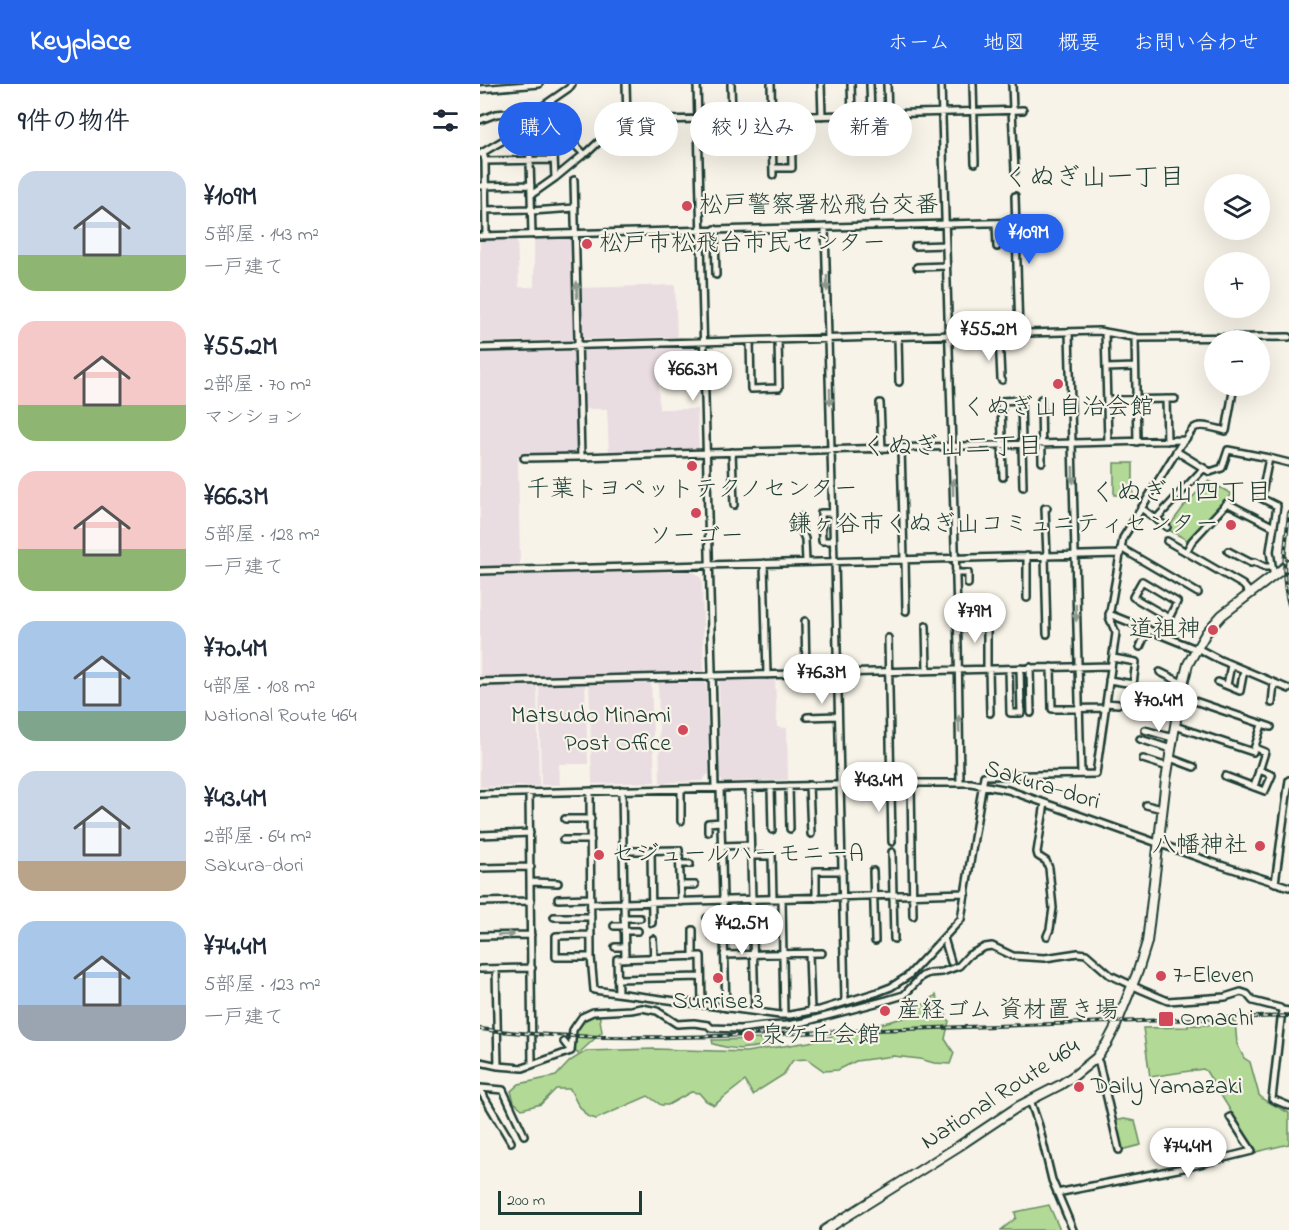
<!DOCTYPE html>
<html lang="ja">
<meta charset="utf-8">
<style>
:root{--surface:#fff;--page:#f6f6f7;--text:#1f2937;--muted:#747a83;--accent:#2563eb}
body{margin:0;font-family:"Indie Flower","Klee One",sans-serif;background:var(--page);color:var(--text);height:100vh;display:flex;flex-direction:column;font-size:22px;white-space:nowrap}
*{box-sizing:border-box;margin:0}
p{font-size:20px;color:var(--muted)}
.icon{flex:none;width:33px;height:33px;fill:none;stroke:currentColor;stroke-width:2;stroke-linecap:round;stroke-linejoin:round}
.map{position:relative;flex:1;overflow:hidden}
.details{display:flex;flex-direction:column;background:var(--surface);width:480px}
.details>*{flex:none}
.top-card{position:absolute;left:18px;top:18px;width:570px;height:54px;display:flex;gap:12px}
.buttons{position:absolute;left:724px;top:90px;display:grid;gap:12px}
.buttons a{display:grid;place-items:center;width:66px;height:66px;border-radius:50%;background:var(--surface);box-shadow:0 6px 24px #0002;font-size:30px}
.scale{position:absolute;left:18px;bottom:15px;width:144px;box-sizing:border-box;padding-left:6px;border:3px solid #1f3d34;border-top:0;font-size:16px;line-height:21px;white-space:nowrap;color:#1f3d34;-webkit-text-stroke:4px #f7f3e8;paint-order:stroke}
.price{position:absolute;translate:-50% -51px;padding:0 14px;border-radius:21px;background:#fff;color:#222;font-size:20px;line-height:39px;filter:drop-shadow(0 2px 3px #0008)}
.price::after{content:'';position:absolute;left:50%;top:36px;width:18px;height:14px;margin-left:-9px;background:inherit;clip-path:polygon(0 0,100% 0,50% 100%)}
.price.on{background:var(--accent);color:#fff}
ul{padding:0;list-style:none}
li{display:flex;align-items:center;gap:18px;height:150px;padding:0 18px}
li span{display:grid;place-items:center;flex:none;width:168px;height:120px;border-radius:18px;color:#555}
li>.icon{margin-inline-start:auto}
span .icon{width:72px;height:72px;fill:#fffc;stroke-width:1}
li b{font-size:26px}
h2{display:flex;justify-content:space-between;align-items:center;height:72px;padding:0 18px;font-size:26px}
.chip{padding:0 21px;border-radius:27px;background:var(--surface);box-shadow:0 6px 24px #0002;font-size:21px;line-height:54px}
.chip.on{background:var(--accent);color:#fff}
header{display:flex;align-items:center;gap:36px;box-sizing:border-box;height:84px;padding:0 30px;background:var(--accent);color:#fff}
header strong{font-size:28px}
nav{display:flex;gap:33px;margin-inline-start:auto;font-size:21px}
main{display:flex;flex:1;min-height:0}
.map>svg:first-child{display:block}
</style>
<header>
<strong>Keyplace</strong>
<nav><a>ホーム</a><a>地図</a><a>概要</a><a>お問い合わせ</a></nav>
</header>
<main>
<section class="details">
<h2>9件の物件<svg class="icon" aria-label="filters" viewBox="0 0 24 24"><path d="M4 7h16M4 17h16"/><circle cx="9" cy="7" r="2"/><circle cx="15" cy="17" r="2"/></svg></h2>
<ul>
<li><span style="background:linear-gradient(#c9d6e8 70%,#8fb573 0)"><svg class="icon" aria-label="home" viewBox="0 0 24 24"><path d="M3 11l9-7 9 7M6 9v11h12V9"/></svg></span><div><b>¥109M</b><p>5部屋 · 143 m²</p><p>一戸建て</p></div></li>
<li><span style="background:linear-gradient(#f6c9c9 70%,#8fb573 0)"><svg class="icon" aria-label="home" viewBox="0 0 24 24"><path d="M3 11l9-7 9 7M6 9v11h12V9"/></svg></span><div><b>¥55.2M</b><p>2部屋 · 70 m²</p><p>マンション</p></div></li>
<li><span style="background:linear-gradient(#f6c9c9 65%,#8fb573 0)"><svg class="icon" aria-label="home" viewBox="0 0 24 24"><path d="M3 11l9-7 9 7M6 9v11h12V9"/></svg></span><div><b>¥66.3M</b><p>5部屋 · 128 m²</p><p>一戸建て</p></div></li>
<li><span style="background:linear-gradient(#a9c7e8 75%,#7fa58c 0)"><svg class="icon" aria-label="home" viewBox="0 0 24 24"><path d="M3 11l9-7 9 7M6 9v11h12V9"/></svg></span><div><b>¥70.4M</b><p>4部屋 · 108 m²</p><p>National Route 464</p></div></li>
<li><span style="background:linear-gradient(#c9d6e8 75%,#b9a48a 0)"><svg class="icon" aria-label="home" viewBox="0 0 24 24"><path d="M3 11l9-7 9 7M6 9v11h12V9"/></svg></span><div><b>¥43.4M</b><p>2部屋 · 64 m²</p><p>Sakura-dori</p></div></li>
<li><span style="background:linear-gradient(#a9c7e8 70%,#9aa5b1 0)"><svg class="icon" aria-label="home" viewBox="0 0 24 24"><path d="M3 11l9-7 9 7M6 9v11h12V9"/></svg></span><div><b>¥74.4M</b><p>5部屋 · 123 m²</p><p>一戸建て</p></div></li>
</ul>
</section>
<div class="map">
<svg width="809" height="1146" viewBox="0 0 809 1146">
<rect width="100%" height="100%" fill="#f7f3e8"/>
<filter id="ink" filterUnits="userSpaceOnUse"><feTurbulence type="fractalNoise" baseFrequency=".0167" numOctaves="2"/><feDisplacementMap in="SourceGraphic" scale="12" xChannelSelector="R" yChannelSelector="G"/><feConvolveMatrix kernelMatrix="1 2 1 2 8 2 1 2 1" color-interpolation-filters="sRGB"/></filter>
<g filter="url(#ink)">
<!-- built -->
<path fill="#eadde2" d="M93,154L96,256L0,258V155H37L39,203H54V155Z
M195,201L197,253L101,255L100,204Z
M213,263L217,267L218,284L178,286L179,325H217L219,367L129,370L127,325H103L101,264Z
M96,266L100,370L38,373L40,481L0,482V268Z
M213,487L222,495L224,590L0,595V492Z
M295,593L297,643L307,644L308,696L243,698L240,695L239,594Z
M226,594L229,689L222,697L180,699L178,595Z
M105,597L108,680H79L80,701H61L59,599Z
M109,597H171L175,698L112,700Z
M57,598L59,702L0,703V599Z"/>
<!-- green -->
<path fill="#b2d995" stroke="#688b64" stroke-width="1.5" d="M634,379H653V411H634Z
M728,397L752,410L709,457L687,445L705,421Z
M456,911L469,937L465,955L474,969L470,980L454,979L440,975L413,972L376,977L358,986L344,987L327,975L313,976L303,991L279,1006L273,1011L265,997L234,1021L226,1017L219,1009L211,1008L188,1021H181L168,1012L116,1035L107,1032L97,1019L90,1005H76L61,1020L42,1025L34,1018L31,1007L39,1000L76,992L90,977L106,967L175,965L266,968L329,958L427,933Z
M113,929H119L122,948L98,970L93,964C95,945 95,938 113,929Z
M755,937L757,960L764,974L770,978L779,1011L784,1016L809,1029V1060L776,1068L726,987L723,985L670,993L663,944L708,943V941C717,941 731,943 738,938Z
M291,955V960C283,961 275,964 267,964C255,966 244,963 233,960L232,956Z
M644,1035L655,1037L661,1061L641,1066L634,1037Z
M569,1121L580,1146H521L536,1134L535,1128Z"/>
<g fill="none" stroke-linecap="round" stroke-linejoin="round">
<defs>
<path id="minor" d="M146,0L147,34
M217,0L235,704
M251,0L252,33
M291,0L293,91
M341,0L342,32
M371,0L372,31
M390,0L391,30
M407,0L408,30
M461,0L478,562L480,698
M493,0L495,79
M532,0L533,26
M0,5L59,0
M532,26L535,87
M0,36L16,30L57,26L89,4L92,0
M49,45L51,111
M73,55L84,50L104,70
M3,68L5,77L6,152
M0,70L44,44L64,46L73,50L75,94L51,111L52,151
M5,77L74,76
M293,84H312L311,32
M75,94L104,70L107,69L144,34H147L182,36L543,26
M94,96L101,373L227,369
M0,102L51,101
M535,112L539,249
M6,126L52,125
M52,127L95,124
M516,139L517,163
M345,143L354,477
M235,145L236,191
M0,152L545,138
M435,162L466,161
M437,183L467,182
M589,248L601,690
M625,248L628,358
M519,250L521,295L522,296
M418,253L419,298
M655,254L657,358
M270,257L271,305L299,304L298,256
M0,264L619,247L658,254L809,253
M626,284L655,283
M561,315L562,378
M686,315L687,357
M627,316L695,315
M400,319L402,365
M421,364L424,475
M696,367L730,388L742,384L748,366L789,374L781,414L797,422L790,467L793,488L794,490
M252,368L254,421
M227,369L705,356
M44,374L101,373
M789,374L809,379
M523,393L521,317L541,316L543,403
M661,424L676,435L724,384
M352,429H341L342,457H353
M321,433L322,448L325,455L326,478
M676,435L687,443
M687,457L763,501L770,509
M641,464L718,509
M748,467L771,479L775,478L785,483H792
M706,468L712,457L747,419L794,443
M547,472V514
M565,472L567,550
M567,472L565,424H567
M425,475L426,527
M355,477L365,917
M284,479L287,591
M0,487L639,470
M475,489H488V500
M629,530L716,565
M325,537L326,589
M446,542L447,586
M681,550L697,518L662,497L653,513L689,534
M408,554L412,758
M660,563L668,545
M717,564L738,575L809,605
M550,583L551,629
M571,583L572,625L625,624
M507,585V543
M509,585L510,629
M529,585L530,629H541L540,584
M680,588L702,599
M629,596L653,600L656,578L633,574
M0,598L631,582
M738,598L760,607L764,586
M747,601L751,581
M675,606L699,614
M700,612L791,643
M626,619L638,620
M792,619L794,599
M327,633L358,632
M695,642L773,668L782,641
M665,646L693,654
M660,655L691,665
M690,674L714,683
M663,675L688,683
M745,692L785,707L792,691L779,686
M431,699L433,832
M329,701L331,750
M309,702L310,745
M269,703L275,927
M291,703L292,746
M774,703L785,668L775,664
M240,704L246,924
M201,705V737
M142,706L145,875
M110,707L111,873L114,906L300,931H310L331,927L329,870
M49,708L52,981
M0,710L434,699H491L528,706L731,778L809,803
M565,719L557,768L558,772L566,777L569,784L573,824L570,845L567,852
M666,721L682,725
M85,735H111
M228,748V739L241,738
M0,751L50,749
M83,756H111
M241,762L270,761
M171,766L172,839
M143,767L199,766L201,818
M412,768L414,855
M271,772H292L293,815
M200,780H210
M0,784L51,783
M393,787L395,857
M51,798L78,799
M795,799L809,696
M200,801H215
M336,814V787H363
M78,815L111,814
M302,815L304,931
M0,818L51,817
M111,820L486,809
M74,833H111
M144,834H160
M227,834H243
M134,842H144
M213,846V873
M144,847H158
M111,851L76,852V873H111
M0,852L51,851
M233,853H244
M464,854L471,878
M173,855L174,874
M135,863H145
M244,871L342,869
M0,885L52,884
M16,885L18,982
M137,895L221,893
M138,909L137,875L221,872L222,921
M802,926L792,1015L809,1022
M331,927L340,926L398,908L411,903L428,892L481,835L504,692L616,690L636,549L629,533L643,454L701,360C706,356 708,351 713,345C719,338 737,345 746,347L754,302
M84,958L91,967
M616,974L619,979L639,1066
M0,978L18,982L43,984L91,967L93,946L102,933L113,928L151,926L162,924L177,927L197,940L214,939L228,941L231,944L260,945L284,942L307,941L324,938L407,916L424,911L442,892L449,889L462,888L479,882L489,871L505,863L512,862L533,872L565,874L598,869L606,870L630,891L662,906L688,917L745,913L761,908L767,910L773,917L800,924L802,926L809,927
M0,1004L23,1006L44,1051
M0,1006L31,1058
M550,1016L559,1042L572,1096L593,1146
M577,1109L708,1083L772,1067L750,1033"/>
<path id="highway" d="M345,1146L479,1062L539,1022L580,1001L595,991L616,974L627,959L635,944L658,887L667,858L686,696L700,612L708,580L726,549L742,531L809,480"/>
</defs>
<!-- minor casing -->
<use href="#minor" stroke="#1f3d34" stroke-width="10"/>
<!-- highway casing -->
<use href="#highway" stroke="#1f3d34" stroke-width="12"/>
<!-- minor -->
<use href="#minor" stroke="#f7f3e8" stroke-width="5"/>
<!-- highway -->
<use href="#highway" stroke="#f7f3e8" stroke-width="8"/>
<defs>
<path id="rail" d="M809,429C806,459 800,491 809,521
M0,945C132,960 263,951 395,946C533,941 671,937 809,932"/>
</defs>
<!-- rail casing -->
<use href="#rail" stroke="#1f3d34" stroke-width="4"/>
<!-- rail -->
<use href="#rail" stroke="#f7f3e8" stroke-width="1.5" stroke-dasharray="4.5" stroke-linecap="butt"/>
</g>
<!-- one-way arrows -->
<defs><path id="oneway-solid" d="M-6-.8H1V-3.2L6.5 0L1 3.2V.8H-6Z" transform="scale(1.5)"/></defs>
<g fill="#8b988e">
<use href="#oneway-solid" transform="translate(347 199) rotate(89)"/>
<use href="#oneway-solid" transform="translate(97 206) rotate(-92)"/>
<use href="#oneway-solid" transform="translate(350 313) rotate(89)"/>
<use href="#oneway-solid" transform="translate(593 391) rotate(89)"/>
<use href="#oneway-solid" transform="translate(473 403) rotate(-91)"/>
<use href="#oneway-solid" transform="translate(596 529) rotate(88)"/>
<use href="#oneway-solid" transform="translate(479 640) rotate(-91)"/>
<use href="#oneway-solid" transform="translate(26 851) rotate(-2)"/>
</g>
</g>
<!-- markers -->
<g fill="#d1495b" stroke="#f7f3e8" stroke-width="2">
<circle cx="207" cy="122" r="6"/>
<circle cx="107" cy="160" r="6"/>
<circle cx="578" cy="300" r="6"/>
<circle cx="212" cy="382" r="6"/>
<circle cx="216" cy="429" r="6"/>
<circle cx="751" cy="441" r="6"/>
<circle cx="733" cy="546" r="6"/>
<circle cx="203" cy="646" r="6"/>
<circle cx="780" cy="762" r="6"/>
<circle cx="119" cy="771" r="6"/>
<circle cx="681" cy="892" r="6"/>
<circle cx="238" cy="894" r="6"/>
<circle cx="405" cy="927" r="6"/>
<rect x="678" y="927" width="16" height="16" rx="3"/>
<circle cx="269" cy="952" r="6"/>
<circle cx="599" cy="1003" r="6"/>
</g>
<g text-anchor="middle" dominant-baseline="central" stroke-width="4.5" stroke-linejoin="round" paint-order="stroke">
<!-- poi labels -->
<g font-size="24" fill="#1f3d34" stroke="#f7f3e8" text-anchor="start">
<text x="219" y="122">松戸警察署松飛台交番</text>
<text x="119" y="160">松戸市松飛台市民センター</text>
<text x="578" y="324" text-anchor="middle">くぬぎ山自治会館</text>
<text x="212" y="406" text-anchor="middle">千葉トヨペットテクノセンター</text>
<text x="739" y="441" text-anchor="end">鎌ヶ谷市くぬぎ山コミュニティセンター</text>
<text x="216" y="453" text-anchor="middle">ソーゴー</text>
<text x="721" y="546" text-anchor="end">道祖神</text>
<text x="191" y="632" text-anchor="end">Matsudo Minami<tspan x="191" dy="28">Post Office</tspan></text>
<text x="768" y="762" text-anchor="end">八幡神社</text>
<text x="131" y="771">セジュールハーモニーA</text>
<text x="693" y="892">7-Eleven</text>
<text x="238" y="918" text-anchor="middle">Sunrise 3</text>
<text x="417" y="927">産経ゴム 資材置き場</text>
<text x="700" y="935">Omachi</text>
<text x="281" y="952">泉ケ丘会館</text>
<text x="611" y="1003">Daily Yamazaki</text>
</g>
<!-- street labels -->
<g font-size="24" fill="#1f3d34" stroke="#f7f3e8">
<text transform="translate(562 702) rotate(17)">Sakura-dori</text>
<text transform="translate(521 1011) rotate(-33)">National Route 464</text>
</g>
<!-- neighbourhood labels -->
<g font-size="26" fill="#1f3d34" stroke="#f7f3e8">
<text x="614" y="95">くぬぎ山一丁目</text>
<text x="472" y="364">くぬぎ山二丁目</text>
<text x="701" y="410">くぬぎ山四丁目</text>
</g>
</g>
</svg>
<div class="buttons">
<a><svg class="icon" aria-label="layers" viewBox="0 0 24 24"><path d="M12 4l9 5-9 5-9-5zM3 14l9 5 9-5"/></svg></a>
<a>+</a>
<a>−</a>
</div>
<div class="scale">200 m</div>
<b class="price on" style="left:549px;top:181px">¥109M</b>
<b class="price" style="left:509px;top:278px">¥55.2M</b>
<b class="price" style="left:213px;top:318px">¥66.3M</b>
<b class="price" style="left:495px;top:560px">¥79M</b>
<b class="price" style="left:342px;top:621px">¥76.3M</b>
<b class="price" style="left:679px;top:649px">¥70.4M</b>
<b class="price" style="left:399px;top:729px">¥43.4M</b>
<b class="price" style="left:262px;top:872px">¥42.5M</b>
<b class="price" style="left:708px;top:1095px">¥74.4M</b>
<div class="top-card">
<a class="chip on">購入</a>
<a class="chip">賃貸</a>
<a class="chip">絞り込み</a>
<a class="chip">新着</a>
</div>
</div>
</main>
